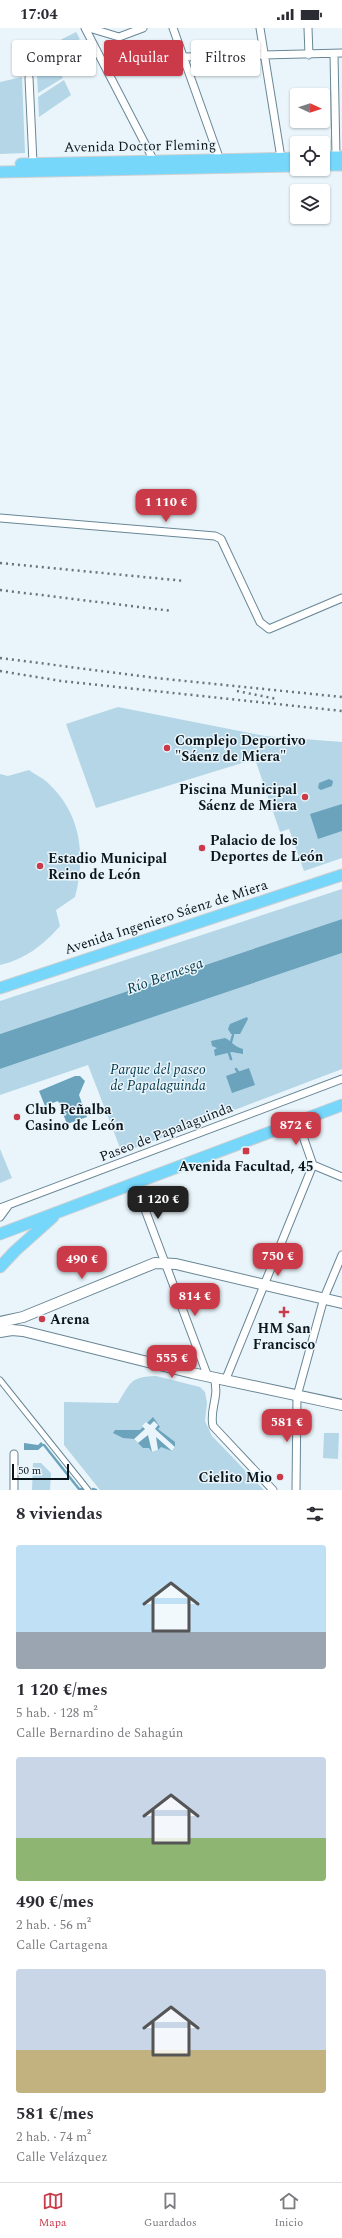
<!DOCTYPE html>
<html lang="es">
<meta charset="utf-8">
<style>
:root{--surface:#fff;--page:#f7f7f7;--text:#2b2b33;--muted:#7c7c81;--line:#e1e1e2;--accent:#ca3a49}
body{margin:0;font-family:Spectral,serif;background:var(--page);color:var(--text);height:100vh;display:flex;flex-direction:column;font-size:15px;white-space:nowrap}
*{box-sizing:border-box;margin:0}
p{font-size:13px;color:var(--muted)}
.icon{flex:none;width:22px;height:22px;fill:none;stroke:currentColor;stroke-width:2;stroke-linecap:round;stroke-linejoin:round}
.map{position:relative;height:1462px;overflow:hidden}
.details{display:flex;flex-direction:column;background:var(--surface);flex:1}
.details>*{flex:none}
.hud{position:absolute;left:12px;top:12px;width:318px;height:36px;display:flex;gap:8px}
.needle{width:26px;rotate:93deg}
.buttons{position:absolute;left:290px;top:60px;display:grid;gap:8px}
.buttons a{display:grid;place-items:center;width:40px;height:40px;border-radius:4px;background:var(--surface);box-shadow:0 1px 3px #0004;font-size:20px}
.scale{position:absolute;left:12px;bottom:10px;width:57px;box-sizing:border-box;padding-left:4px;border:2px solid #0b161c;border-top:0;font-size:11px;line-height:14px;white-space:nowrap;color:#0b161c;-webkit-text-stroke:3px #e9f5fb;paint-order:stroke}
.price{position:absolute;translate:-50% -34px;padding:0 9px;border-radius:8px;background:var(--accent);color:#fff;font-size:13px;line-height:26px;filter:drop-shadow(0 1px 2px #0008)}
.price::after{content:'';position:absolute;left:50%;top:24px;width:12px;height:9px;margin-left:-6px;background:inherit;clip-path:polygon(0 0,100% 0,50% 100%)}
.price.active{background:#222;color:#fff}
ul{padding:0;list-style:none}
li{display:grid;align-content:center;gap:8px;height:212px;padding:0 16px}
li span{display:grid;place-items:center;height:124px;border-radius:4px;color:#555}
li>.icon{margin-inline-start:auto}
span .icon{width:72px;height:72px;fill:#fffc;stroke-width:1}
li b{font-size:17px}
h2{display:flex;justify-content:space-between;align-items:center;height:48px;padding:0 16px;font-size:17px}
.tag{padding:0 14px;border-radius:4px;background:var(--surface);box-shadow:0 1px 3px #0004;font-size:14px;line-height:36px}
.tag.active{background:var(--accent);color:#fff}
.status{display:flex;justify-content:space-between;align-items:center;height:28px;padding:0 20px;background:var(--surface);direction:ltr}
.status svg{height:11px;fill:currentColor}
.menu{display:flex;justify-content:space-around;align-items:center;height:56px;border-top:1px solid var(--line);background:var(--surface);font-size:11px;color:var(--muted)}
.menu a{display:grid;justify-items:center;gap:2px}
.menu .active{color:var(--accent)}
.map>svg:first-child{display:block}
</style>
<div class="status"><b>17:04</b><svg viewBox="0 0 49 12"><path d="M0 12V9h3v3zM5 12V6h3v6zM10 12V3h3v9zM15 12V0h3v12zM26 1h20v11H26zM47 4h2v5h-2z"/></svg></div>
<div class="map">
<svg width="342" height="1462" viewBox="0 0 342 1462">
<rect width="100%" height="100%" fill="#e9f5fb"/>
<!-- green -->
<path fill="#b4d6e7" d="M76,4L80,11L49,26L63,50L38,65L37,47L25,30Z
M22,49L25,125L0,126V54Z
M64,52L71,67L39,89L38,69Z
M118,679L265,708L342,714V830L304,843L289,801L280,804L255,731L96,780L66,696Z
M29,742C35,747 44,750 49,756C81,786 86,828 75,869L56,882L60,898C43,917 26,931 0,937V746L8,748Z
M342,861V891L0,1006V973Z
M342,925V1041L122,1125L88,1037L0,1067V1041Z
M0,1121L12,1150L0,1155Z
M156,1348L200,1359L205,1364L207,1375L205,1393L212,1408L264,1462H100L64,1417V1374L118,1375C131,1354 130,1349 156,1348Z
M324,1405H339L338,1431L323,1430Z
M33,1435H41L51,1445L50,1462H32Z"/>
<!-- water -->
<path fill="#6ba3bd" d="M329,751L333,753L332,758L321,762L318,760L319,755Z
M342,776V803L318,811L310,786Z
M342,891V925L0,1041V1006Z
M247,989L248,991L240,1006H231L228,1001L230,996Z
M225,1010C232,1013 234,1019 243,1021V1026L232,1024L215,1028L214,1022L217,1020L212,1018L211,1013Z
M249,1040L255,1057L232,1065L226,1048Z
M75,1048H80L85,1053L79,1067L87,1089L67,1096L58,1073L45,1078L39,1063Z
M153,1389L160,1399L158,1401L175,1414V1419L172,1423L161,1419L158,1422L152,1424L149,1420H143L134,1411L123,1410L113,1405L115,1402H140Z
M41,1414L44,1417L38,1422H24V1415L38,1417Z"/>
<!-- pier -->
<path fill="#e9f5fb" d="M154,1393L158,1397L155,1401L175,1419L172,1423L156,1409L158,1422L152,1424L148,1407L138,1415L134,1411L145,1401L142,1398L146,1394L150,1397Z"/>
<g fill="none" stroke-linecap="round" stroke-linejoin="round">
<!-- stream -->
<path stroke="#6ba3bd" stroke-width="2.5" d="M231,1014L233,1007
M229,1025L231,1031
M236,1041L238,1044
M44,1417L79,1461H83
M93,1461L96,1462"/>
<defs>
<path id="pedestrian" d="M0,1352L88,1462"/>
<path id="minor" d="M85,0L154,133
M89,0L119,9L143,0
M173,0L220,132
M260,0L281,130
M308,0L309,27
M334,26L336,129
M184,29L342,25
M29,50L33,135
M0,490L215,508L221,511L260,594L269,601L342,570
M313,1137L342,1149
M135,1155L208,1349
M0,1180L342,1051
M0,1189L8,1178
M214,1350C220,1369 209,1381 213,1398L273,1462
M225,1353L313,1137L298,1094
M14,1462V1426
M296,1462L297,1368L324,1270L342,1227"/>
<path id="secondary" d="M0,1294L23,1289L155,1235L176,1236L342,1275
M0,1304L12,1302L23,1303L192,1345L342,1377"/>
<path id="primary" d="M323,129H342
M21,136L297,130
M323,137H342
M0,144L297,138
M0,960L342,847
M0,1206L342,1077
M0,1239L15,1223L53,1189"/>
</defs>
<!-- pedestrian casing -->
<use href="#pedestrian" stroke="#698695" stroke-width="7"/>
<!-- minor casing -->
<use href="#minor" stroke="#698695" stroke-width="9"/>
<!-- secondary casing -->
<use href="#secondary" stroke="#698695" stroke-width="12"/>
<!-- primary casing -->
<use href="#primary" stroke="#ced0d2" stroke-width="13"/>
<!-- pedestrian -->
<use href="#pedestrian" stroke="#fff" stroke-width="5"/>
<!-- minor -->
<use href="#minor" stroke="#fff" stroke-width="7"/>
<!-- secondary -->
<use href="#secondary" stroke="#fff" stroke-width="10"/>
<!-- primary -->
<use href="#primary" stroke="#76d7fa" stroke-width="11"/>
<!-- rail -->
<path stroke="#69747a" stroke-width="2.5" stroke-dasharray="2 4" stroke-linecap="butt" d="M0,535L185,553
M0,562L172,583
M0,630L156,650L342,669
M0,643L61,653L342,683
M237,663L277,671"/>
</g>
<!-- markers -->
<g fill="#ca3a49" stroke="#e9f5fb" stroke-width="1.5">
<circle cx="167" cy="720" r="4"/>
<circle cx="305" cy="769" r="4"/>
<circle cx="202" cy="820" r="4"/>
<circle cx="40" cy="838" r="4"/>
<circle cx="17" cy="1089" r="4"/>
<rect x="242" y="1119" width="8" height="8" rx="2"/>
<path d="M282 1278h4v4h4v4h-4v4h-4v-4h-4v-4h4z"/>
<circle cx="42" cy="1291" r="4"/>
<circle cx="280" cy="1449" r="4"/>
</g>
<g text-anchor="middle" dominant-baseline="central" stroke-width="3" stroke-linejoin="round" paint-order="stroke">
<!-- street labels -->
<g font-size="14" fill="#0b161c" stroke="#e9f5fb">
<text transform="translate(140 118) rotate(-1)">Avenida Doctor Fleming</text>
<text transform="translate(166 889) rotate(-18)">Avenida Ingeniero Sáenz de Miera</text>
<text transform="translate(166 1104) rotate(-21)">Paseo de Papalaguinda</text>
</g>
<!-- poi labels -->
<g font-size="14" font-weight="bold" fill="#0b161c" stroke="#e9f5fb" text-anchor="start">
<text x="175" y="712">Complejo Deportivo<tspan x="175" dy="16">"Sáenz de Miera"</tspan></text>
<text x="297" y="761" text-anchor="end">Piscina Municipal<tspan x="297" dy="16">Sáenz de Miera</tspan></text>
<text x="210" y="812">Palacio de los<tspan x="210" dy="16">Deportes de León</tspan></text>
<text x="48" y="830">Estadio Municipal<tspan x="48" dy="16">Reino de León</tspan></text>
<text x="25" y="1081">Club Peñalba<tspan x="25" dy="16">Casino de León</tspan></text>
<text x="246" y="1138" text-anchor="middle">Avenida Facultad, 45</text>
<text x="50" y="1291">Arena</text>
<text x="284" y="1300" text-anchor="middle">HM San<tspan x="284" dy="16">Francisco</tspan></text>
<text x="272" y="1449" text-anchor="end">Cielito Mio</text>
</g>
<!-- park labels -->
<g font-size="14" font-style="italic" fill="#06394c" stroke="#e9f5fb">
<text x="158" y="1041">Parque del paseo<tspan x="158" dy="16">de Papalaguinda</tspan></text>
</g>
<!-- water labels -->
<g font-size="15" font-style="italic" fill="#05394c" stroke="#e9f5fb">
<text transform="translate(165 948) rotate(-20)">Río Bernesga</text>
</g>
</g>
</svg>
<div class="buttons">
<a><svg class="needle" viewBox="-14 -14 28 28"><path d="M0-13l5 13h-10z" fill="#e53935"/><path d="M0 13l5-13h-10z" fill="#7c7c81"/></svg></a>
<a><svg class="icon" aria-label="locate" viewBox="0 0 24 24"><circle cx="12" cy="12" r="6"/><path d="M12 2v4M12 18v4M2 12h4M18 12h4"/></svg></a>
<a><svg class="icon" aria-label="layers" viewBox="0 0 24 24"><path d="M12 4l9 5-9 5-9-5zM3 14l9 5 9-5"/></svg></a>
</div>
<div class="scale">50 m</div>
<b class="price" style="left:166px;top:495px">1 110 €</b>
<b class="price" style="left:296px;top:1118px">872 €</b>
<b class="price active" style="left:158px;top:1192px">1 120 €</b>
<b class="price" style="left:278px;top:1249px">750 €</b>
<b class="price" style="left:82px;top:1252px">490 €</b>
<b class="price" style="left:195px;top:1289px">814 €</b>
<b class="price" style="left:172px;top:1351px">555 €</b>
<b class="price" style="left:287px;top:1415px">581 €</b>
<div class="hud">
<a class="tag">Comprar</a>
<a class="tag active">Alquilar</a>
<a class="tag">Filtros</a>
</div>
</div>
<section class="details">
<h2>8 viviendas<svg class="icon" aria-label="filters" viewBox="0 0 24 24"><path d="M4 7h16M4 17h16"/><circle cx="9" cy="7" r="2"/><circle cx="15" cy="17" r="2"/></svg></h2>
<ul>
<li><span style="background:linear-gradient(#bfe0f5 70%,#9aa5b1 0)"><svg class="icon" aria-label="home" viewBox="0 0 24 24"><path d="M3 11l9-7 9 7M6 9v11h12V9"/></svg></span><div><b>1 120 €/mes</b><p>5 hab. · 128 m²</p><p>Calle Bernardino de Sahagún</p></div></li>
<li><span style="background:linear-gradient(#c9d6e8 65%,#8fb573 0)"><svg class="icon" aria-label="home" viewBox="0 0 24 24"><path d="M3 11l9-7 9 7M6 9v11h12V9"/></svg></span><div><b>490 €/mes</b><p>2 hab. · 56 m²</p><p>Calle Cartagena</p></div></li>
<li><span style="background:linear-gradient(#c9d6e8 65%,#c2b280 0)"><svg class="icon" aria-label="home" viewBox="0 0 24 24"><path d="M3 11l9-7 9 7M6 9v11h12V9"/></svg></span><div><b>581 €/mes</b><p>2 hab. · 74 m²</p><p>Calle Velázquez</p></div></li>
</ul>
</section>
<nav class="menu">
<a class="active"><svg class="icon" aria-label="map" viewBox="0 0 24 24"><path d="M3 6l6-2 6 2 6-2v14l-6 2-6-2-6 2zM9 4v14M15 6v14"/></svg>Mapa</a>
<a><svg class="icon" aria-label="saved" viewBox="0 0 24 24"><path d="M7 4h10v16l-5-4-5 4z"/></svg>Guardados</a>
<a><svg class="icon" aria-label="home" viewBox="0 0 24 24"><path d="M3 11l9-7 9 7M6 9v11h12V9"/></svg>Inicio</a>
</nav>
